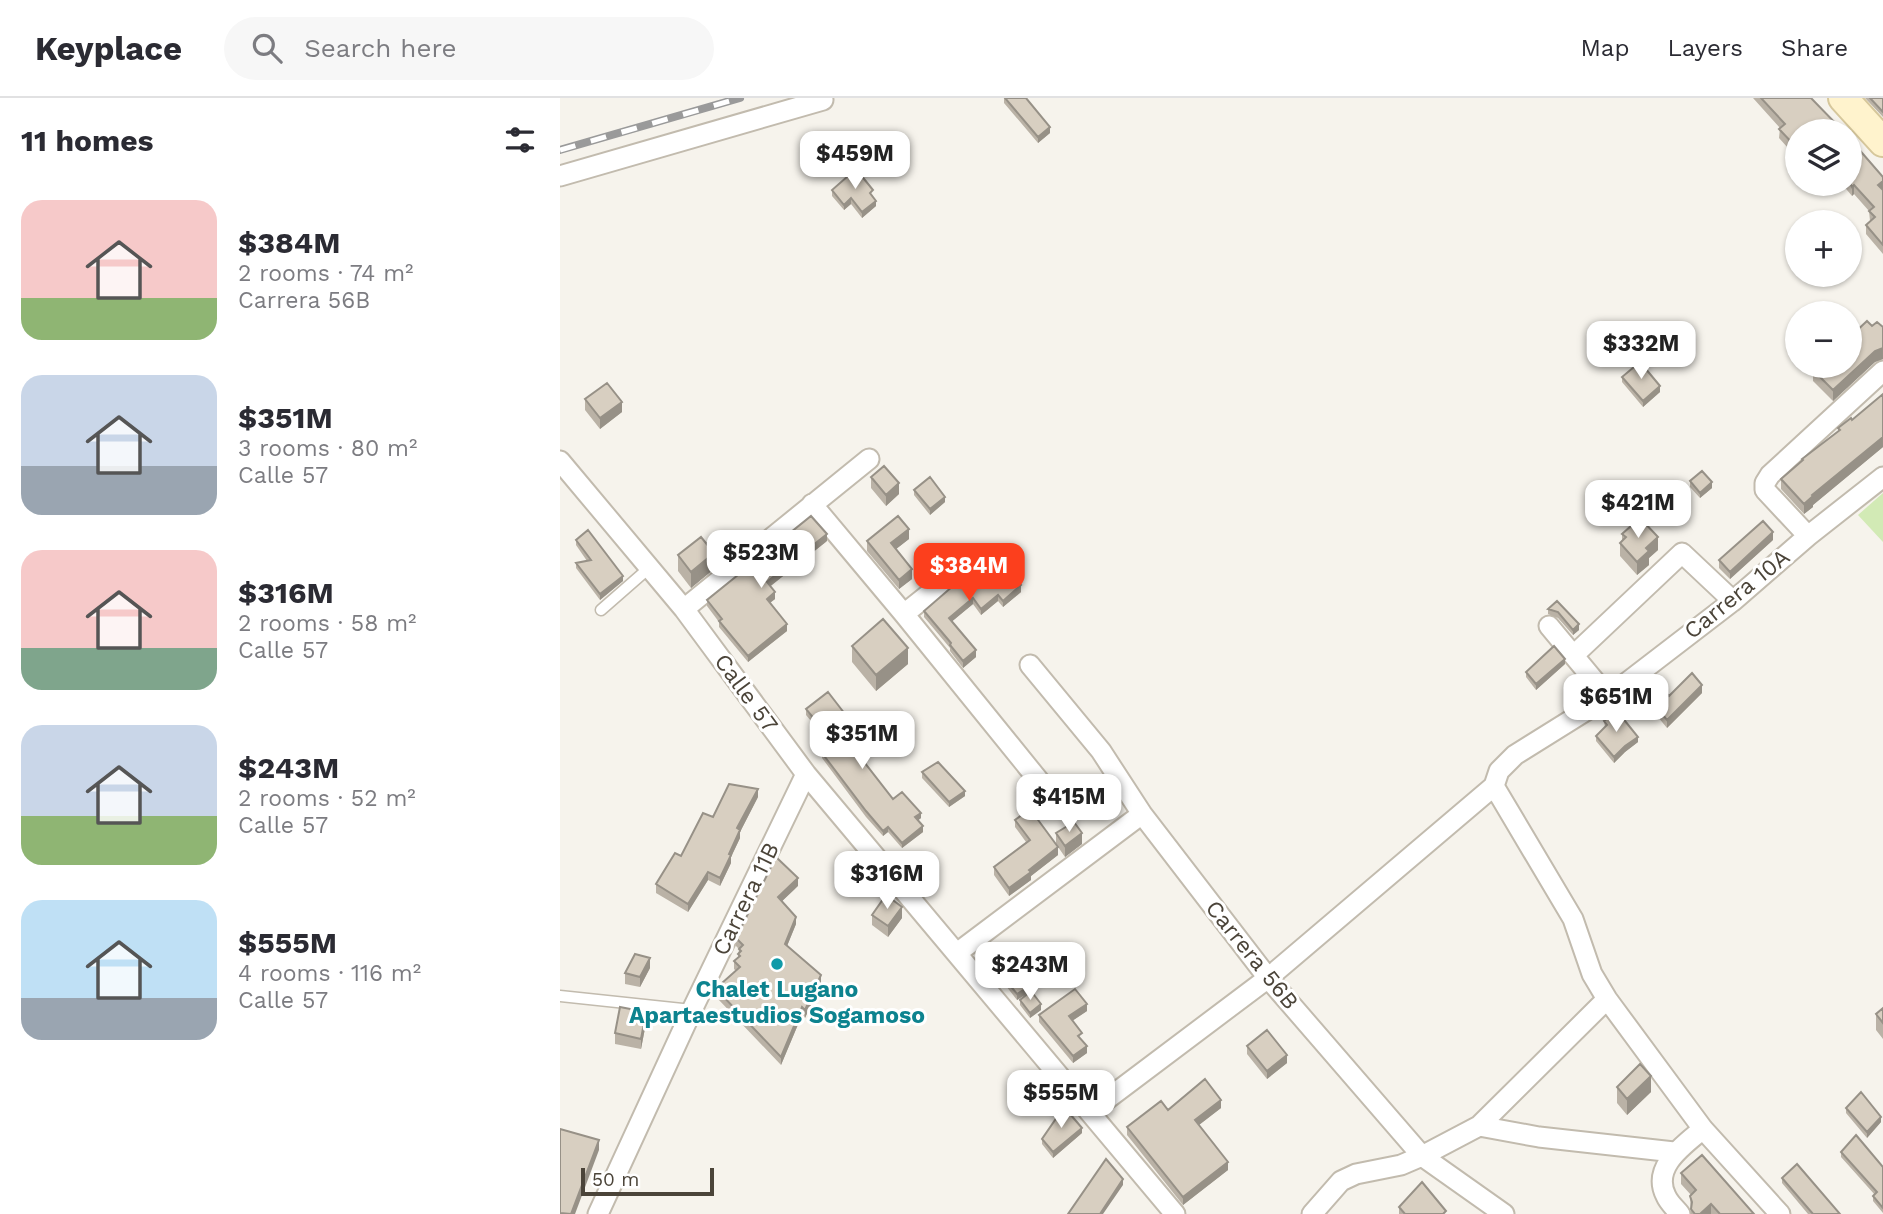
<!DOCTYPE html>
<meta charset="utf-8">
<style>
:root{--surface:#fff;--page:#f7f7f7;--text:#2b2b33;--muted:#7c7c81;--line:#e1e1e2;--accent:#fc3f1d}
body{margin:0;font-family:"Work Sans",sans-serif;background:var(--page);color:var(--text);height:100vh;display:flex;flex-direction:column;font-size:26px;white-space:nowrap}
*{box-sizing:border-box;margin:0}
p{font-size:23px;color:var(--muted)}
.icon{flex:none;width:38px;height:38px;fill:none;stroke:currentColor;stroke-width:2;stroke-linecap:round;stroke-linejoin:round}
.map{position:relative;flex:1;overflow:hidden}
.sheet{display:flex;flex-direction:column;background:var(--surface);width:560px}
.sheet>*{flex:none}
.controls{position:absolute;left:1225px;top:21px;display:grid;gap:14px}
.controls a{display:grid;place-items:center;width:77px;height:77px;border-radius:50%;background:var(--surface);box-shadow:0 2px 5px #0004;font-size:35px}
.scale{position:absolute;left:21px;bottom:18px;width:133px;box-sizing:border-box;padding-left:7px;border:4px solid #4b4439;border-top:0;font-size:19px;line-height:24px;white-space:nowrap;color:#4b4439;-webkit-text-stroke:5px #fff;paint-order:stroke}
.price{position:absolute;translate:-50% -60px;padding:0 16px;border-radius:14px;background:#fff;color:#222;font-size:23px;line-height:46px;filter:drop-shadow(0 2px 4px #0008)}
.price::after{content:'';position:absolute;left:50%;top:42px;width:21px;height:16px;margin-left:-10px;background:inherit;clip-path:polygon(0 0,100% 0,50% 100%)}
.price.current{background:var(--accent);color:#fff}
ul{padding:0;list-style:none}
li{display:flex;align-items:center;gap:21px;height:175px;padding:0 21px}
li span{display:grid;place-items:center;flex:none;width:196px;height:140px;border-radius:21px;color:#555}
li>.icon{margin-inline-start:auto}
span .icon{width:84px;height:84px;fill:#fffc;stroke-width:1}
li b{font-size:30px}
h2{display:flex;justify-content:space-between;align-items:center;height:84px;padding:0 21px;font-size:30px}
header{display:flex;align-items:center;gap:42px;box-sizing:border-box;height:98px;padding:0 35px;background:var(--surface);border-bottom:2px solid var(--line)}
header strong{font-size:33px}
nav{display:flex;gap:38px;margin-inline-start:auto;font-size:24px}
.search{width:490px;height:63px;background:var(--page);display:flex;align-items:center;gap:18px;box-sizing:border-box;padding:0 24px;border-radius:38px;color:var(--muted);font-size:26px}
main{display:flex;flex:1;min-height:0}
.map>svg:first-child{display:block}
</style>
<header>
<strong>Keyplace</strong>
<div class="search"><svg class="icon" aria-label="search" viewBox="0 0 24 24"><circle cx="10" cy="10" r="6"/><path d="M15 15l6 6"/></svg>Search here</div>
<nav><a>Map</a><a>Layers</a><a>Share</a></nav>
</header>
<main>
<section class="sheet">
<h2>11 homes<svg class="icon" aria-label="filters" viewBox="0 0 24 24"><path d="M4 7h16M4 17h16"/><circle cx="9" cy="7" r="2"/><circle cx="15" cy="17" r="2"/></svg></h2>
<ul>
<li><span style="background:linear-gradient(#f6c9c9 70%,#8fb573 0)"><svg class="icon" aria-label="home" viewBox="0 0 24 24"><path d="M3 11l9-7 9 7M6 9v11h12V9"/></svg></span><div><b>$384M</b><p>2 rooms · 74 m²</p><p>Carrera 56B</p></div></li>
<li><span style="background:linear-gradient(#c9d6e8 65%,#9aa5b1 0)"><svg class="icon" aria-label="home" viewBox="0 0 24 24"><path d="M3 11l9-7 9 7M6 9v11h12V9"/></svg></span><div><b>$351M</b><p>3 rooms · 80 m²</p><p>Calle 57</p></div></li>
<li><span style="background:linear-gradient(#f6c9c9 70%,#7fa58c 0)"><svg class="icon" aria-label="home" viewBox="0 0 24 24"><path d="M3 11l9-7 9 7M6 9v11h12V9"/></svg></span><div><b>$316M</b><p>2 rooms · 58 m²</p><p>Calle 57</p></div></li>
<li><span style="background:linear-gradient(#c9d6e8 65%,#8fb573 0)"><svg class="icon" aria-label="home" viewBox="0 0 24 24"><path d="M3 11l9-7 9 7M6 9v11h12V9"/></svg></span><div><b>$243M</b><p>2 rooms · 52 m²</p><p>Calle 57</p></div></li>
<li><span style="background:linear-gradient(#bfe0f5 70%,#9aa5b1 0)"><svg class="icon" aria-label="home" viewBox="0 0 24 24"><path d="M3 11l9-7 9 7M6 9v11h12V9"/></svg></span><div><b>$555M</b><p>4 rooms · 116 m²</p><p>Calle 57</p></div></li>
</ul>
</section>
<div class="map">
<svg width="1323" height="1116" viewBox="0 0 1323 1116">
<rect width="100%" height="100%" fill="#f6f3ec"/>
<!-- green -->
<path fill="#d2eab5" d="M1323,395V444L1298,417Z"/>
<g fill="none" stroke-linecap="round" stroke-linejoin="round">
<defs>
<path id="lane" d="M41,512L89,470
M0,898L132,912"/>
<path id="street" d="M0,78L263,2
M0,363L124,511L246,676L615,1116
M252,406L344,516L497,705
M1248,438L1205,392V385L1210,377L1323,273
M124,511L309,361
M344,516L413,461
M989,528L1048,599
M1014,557L1122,455L1173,503
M470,567L541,653L582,716L708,880L862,1058L944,1116
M934,688L1013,821L1032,876L1047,901L1143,1031L1220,1116
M397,855L582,716
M530,1014L708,880L934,688L939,673L955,657L1048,599L1173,503L1248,438L1323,379
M919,1028L979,1039L1114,1054
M38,1116L132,912L246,676
M752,1116L781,1083L796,1076L841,1067L862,1058L919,1028L1047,901
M1120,1116C1115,1110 1109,1105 1106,1098C1091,1069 1124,1047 1143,1031"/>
<path id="secondary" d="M1283,0L1323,44"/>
</defs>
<!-- lane casing -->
<use href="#lane" stroke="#c2bbae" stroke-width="13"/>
<!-- street casing -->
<use href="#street" stroke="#c2bbae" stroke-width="23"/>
<!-- secondary casing -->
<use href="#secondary" stroke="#d6c79b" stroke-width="32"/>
<!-- lane -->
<use href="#lane" stroke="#fff" stroke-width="10"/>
<!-- street -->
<use href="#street" stroke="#fff" stroke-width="19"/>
<!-- secondary -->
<use href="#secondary" stroke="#fff3cd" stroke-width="28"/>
<defs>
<path id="rail" d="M0,52L180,0"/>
</defs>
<!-- rail casing -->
<use href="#rail" stroke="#9a9a9a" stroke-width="8"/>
<!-- rail -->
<use href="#rail" stroke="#fff" stroke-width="5" stroke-dasharray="16" stroke-linecap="butt"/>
</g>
<!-- wall -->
<path fill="#bab2a6" d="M444,0L490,35L478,45L444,5Z
M1193,0H1251L1237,33V60L1219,40L1220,30Z
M1305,0H1323V19Z
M1323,79V156L1306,136V127L1310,123L1309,113L1294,96L1292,98L1282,86H1290Z
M272,92L313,97L312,98L316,108L302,120L291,106L284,112L272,98Z
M1312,228L1323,229V261L1315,264L1273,303L1253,283V272Z
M1062,279L1100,294L1083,309L1062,284Z
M1323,296V349L1253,407V409L1244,416L1221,391V381L1242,363V361L1278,333V330L1292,322Z
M25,301L62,314L40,331L25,312Z
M311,379L339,396L326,408L311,390Z
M1130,383L1152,390L1140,400L1130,389Z
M354,392L385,404L370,417L354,397Z
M1062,436L1098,452L1089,460V467L1077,477L1060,458V445L1062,442Z
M349,441L336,451L352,481L339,491L307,453V443Z
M16,442L63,483L40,502L16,470V465L27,463L16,447Z
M1213,442L1170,481L1159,470V462Z
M267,443L210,488L215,501L210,505L227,533L188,564L159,529V524L147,508V502Z
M118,457L154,471L131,490L118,473Z
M425,481L461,494L443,509L438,503L421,517L413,506L392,523L416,559L403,570L390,553V550L364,519V513Z
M997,503L1019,532L1013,537L998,520L988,516V511Z
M292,548L348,566L316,593L292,564Z
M1005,566L976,592L966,579V574Z
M1084,594L1109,598L1142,595L1107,630L1084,602Z
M246,611L312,657L304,663L333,701L361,720L358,722L363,734L342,750L328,734L323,738L306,719L262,660V655L271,647L246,617Z
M1044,623L1078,644L1065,654L1054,665L1036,643V638L1045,629Z
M362,674L405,698L389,709L362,680Z
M198,699L180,734V740L171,759V765L160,788L148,782L128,814L96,795V786L153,719Z
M455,722L498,757L471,778V782L449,798L434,777V769L466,744L455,729Z
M496,735L522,746L505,759L496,746Z
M238,788L222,803L236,826L227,848L261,885L245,920L242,917L221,967L158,901V893L162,889V885L176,873L174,871V863L178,859L179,851L176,848V840Z
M312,817L342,820L328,839L312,827Z
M90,870L80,889L65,886V875Z
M439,874L474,891L457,902L439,879Z
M460,902L481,912L470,920L460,907Z
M1323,910V941L1316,932V916Z
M527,913L512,923L527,955L513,965L479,924V917Z
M86,925L81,951L55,946V935Z
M687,948L727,965L707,981L687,956Z
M1057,989L1091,994L1067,1017L1057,1005Z
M661,1010L639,1027L668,1072L623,1107L567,1037V1029L608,1012Z
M1286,1010L1321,1024L1307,1040L1286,1015Z
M522,1035L493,1060L482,1046V1041Z
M1281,1054L1323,1069V1115L1313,1103V1098L1315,1097L1281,1059Z
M1121,1075L1194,1116H1131L1130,1098L1131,1097L1121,1086Z
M1222,1080L1280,1116H1248L1222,1085Z
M839,1109L886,1116H839Z"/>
<!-- shaded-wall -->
<path fill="#979187" d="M490,29V35L478,45V39Z
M1323,83V92L1318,87Z
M1294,87V96L1292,98V89Z
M291,100V106L284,112V107Z
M316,103V108L302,120V114Z
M1323,250V261L1315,264L1273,303V292L1315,253Z
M1100,288V294L1083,309V303Z
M62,304V314L40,331V320Z
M1323,339V349L1253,407V409L1244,416V406L1252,397Z
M1152,384V390L1140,400V395Z
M339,385V396L326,408V397Z
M385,399V404L370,417V411Z
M349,431V441L331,455V445Z
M1213,434V442L1170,481V474Z
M267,436V443L207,491V484Z
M1098,439V452L1089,460V467L1077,477V464L1086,450Z
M154,455V471L131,490V474Z
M352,471V481L339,491V482Z
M63,478V483L40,502V496Z
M461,487V494L443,509V503Z
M215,494V501L207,507V501Z
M438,497V503L421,517V511Z
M413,500V506L389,526V520Z
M227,526V533L188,564V558Z
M1019,526V532L1013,537V532Z
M348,550V566L316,593V577Z
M416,552V559L403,570V563Z
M1005,561V566L976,592V586Z
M1142,587V595L1107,630V622Z
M1078,639V644L1065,654L1054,665V659L1065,648Z
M312,651V657L301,665V660Z
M198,691V699L180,734V740L171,759V765L160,788V780L177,730Z
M405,693V698L389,709V704Z
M361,715V720L355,725V719Z
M363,728V734L342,750V745Z
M328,729V734L323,738V733Z
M522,735V746L505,759V748Z
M498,749V757L471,778V782L449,798V790L469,772Z
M148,774V782L128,814V806Z
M238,780V788L218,807V799Z
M342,809V820L328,839V828Z
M236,819V826L225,853V846Z
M90,860V870L80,889V879Z
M261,877V885L245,920V912Z
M474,885V891L457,902V896Z
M481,906V912L470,920V915Z
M527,906V913L509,925V918Z
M242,909V917L221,967V959Z
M86,914V925L81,951V941Z
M527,948V955L513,965V958Z
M727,957V965L707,981V973Z
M1091,978V994L1067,1017V1001Z
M661,1002V1010L635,1030V1022Z
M1321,1019V1024L1307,1040V1034Z
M522,1030V1035L493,1060V1054Z
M39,1042V1052L15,1116H11Z
M668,1064V1072L623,1107V1099Z
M563,1081V1087L543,1116H540Z
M1151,1106V1116H1140Z"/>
<!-- building -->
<path fill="#d8cfc1" stroke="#979187" stroke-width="2" d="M445,0H466L490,29L478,39Z
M1201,0H1251L1283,33H1237V50L1219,31L1225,26Z
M1310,0H1323V14Z
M1290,41L1323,79V83L1318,87L1323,92V147L1306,127L1315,119L1309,113L1314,109L1294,87L1292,89L1290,85Z
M296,71L313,92L310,95L316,103L302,114L291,100L284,107L272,92Z
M1307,223L1312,228L1317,224L1323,229V250L1315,253L1273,292L1253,272L1258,268H1290V239Z
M1080,264L1100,288L1083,303L1062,279Z
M47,285L62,304L40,320L25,301Z
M1323,296V339L1252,397L1253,398L1244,406L1221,381L1243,362L1242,361L1280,332L1278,330L1291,320L1292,322Z
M324,368L339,385L326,397L311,379Z
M1142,373L1152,384L1140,395L1130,383Z
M370,379L385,399L370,411L354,392Z
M251,418L267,436L207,484L215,494L207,501L227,526L188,558L159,523L162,521L147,502Z
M338,418L349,431L331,445L352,471L339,482L307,443Z
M1080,420L1098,439L1086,450L1089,453L1077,464L1060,445L1066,439L1062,436Z
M1203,423L1213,434L1170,474L1159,462Z
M28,432L63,478L40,496L16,465L31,462L16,442Z
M141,439L154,455L131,474L118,457Z
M443,466L461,487L443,503L438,497L421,511L413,500L389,520L416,552L403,563L390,547L391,545L364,513L415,469L425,481Z
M997,503L1019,526L1013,532L998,514L988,511Z
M323,521L348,550L316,577L292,548Z
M994,548L1005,561L976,586L966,574Z
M1132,575L1142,587L1107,622L1084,594L1095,583L1109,598Z
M268,594L312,651L301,660L333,701L342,694L361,715L355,719L363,728L342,745L328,729L323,733L306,713L262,655L274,645L246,611Z
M1057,613L1078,639L1065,648L1054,659L1036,638L1047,627L1044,623Z
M378,664L405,693L389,704L362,674Z
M169,686L198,691L177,730L180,732L169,756L171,757L160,780L148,774L128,806L96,786L115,755L121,758L143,715L153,719Z
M470,711L498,749L469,772L471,774L449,790L434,769L470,742L455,722Z
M514,724L522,735L505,748L496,735Z
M216,759L238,780L218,799L236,819L225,846L261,877L245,912L242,909L221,959L158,893L164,887L162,885L180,869L174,863L180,858L178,856L181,853L179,851L183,847L176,840Z
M326,797L342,809L328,828L312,817Z
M75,856L90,860L80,879L65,875Z
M455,863L474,885L457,896L439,874Z
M515,891L527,906L509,918L522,935L518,938L527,948L513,958L479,917Z
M471,893L481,906L470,915L460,902Z
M60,909L86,914L81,941L55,935Z
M1323,910V925L1316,916Z
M707,932L727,957L707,973L687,948Z
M1080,966L1091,978L1067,1001L1057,989Z
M645,981L661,1002L635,1022L668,1064L623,1099L567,1029L601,1003L608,1012Z
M1301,994L1321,1019L1307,1034L1286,1010Z
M504,1009L522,1030L493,1054L482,1041Z
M0,1031L39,1042L11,1116L0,1115Z
M1296,1037L1323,1069V1110L1313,1098L1317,1094L1281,1054Z
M1142,1057L1194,1116H1160L1151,1106L1140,1116H1135L1131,1111L1132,1104L1130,1098L1136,1092L1121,1075Z
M546,1061L563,1081L540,1116H508Z
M1237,1066L1280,1116H1253L1222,1080Z
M862,1084L886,1113L883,1116H845L839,1109Z"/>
<!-- markers -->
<circle fill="#0f9aa8" stroke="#fff" stroke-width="2.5" cx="217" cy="866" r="7"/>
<g text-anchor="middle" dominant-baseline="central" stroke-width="6" stroke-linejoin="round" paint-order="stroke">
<!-- street labels -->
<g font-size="23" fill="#4b4439" stroke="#fff">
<text transform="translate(1177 496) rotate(-39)">Carrera 10A</text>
<text transform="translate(186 595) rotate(54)">Calle 57</text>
<text transform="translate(186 801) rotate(-64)">Carrera 11B</text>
<text transform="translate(692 857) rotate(51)">Carrera 56B</text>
</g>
<!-- culture labels -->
<g font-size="23" font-weight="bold" fill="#0d838f" stroke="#fff">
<text x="217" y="891">Chalet Lugano<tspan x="217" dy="26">Apartaestudios Sogamoso</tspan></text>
</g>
</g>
</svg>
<div class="controls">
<a><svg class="icon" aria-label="layers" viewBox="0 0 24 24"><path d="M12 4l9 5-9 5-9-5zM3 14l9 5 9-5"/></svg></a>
<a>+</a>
<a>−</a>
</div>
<div class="scale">50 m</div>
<b class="price" style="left:295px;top:93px">$459M</b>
<b class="price" style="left:1081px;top:283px">$332M</b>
<b class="price" style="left:1078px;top:442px">$421M</b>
<b class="price" style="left:201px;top:492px">$523M</b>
<b class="price current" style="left:409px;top:505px">$384M</b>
<b class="price" style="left:1056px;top:636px">$651M</b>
<b class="price" style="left:302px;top:673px">$351M</b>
<b class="price" style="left:509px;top:736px">$415M</b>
<b class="price" style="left:327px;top:813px">$316M</b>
<b class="price" style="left:470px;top:904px">$243M</b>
<b class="price" style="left:501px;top:1032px">$555M</b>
</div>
</main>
